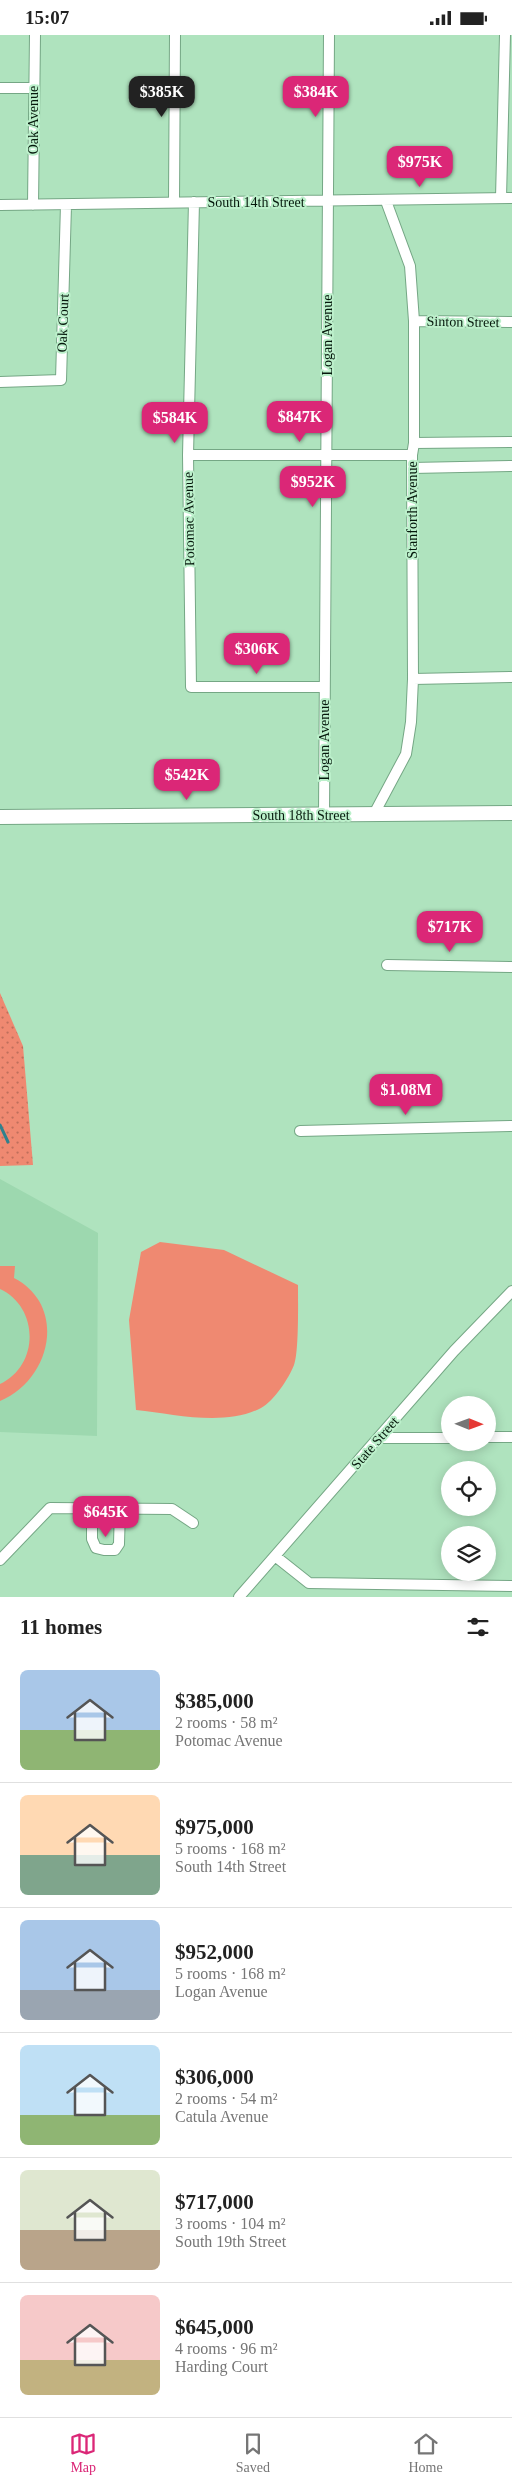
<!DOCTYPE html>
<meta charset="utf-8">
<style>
:root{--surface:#fff;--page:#f6f6f6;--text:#222;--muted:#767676;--line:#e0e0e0;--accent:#db2777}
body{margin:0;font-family:Georgia,serif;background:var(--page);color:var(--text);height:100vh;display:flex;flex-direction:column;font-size:19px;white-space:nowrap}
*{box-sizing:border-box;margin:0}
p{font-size:16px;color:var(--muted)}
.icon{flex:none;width:28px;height:28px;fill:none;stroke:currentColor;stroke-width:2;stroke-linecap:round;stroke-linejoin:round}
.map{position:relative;height:1562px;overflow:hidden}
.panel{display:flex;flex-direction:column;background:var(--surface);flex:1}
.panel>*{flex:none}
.needle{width:32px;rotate:91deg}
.buttons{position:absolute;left:441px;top:1361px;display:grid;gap:10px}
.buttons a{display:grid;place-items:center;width:55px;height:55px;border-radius:50%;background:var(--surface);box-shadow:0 2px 12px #0003;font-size:25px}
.price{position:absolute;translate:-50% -42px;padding:0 11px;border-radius:10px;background:var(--accent);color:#fff;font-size:16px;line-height:32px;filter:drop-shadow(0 1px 2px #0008)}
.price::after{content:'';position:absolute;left:50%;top:30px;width:15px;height:11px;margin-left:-8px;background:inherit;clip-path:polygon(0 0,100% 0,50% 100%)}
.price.active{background:#222;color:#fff}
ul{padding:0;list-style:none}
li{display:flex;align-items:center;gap:15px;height:125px;padding:0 20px}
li+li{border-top:1px solid var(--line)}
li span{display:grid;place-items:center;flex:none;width:140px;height:100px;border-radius:8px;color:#555}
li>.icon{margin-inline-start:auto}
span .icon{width:60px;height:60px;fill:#fffc;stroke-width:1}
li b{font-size:21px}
h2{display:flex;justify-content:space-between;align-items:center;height:60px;padding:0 20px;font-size:21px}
.status{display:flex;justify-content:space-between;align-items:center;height:35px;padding:0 25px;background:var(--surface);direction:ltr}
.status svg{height:14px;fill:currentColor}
.tabs{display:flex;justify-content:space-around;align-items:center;height:70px;border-top:1px solid var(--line);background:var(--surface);font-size:14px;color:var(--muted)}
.tabs a{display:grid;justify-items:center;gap:2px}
.tabs .active{color:var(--accent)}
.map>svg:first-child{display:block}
</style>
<div class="status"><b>15:07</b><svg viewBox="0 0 49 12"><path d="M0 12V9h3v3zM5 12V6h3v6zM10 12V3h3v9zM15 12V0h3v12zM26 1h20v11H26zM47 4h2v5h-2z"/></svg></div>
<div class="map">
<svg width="512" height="1562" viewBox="0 0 512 1562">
<defs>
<pattern id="park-dots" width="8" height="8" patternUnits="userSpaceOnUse" patternTransform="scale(1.25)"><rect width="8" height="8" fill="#ef8971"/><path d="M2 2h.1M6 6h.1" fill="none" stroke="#c06f5b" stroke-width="1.8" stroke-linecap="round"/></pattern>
</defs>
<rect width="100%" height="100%" fill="#afe3be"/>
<!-- built -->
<path fill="#9dd8af" d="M0,1144L98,1198L97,1401L0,1397Z"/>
<!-- park -->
<path fill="url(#park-dots)" d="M0,958L23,1011L33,1130L0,1131Z"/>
<!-- pitch -->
<path fill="#ef8971" d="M160,1207L224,1215L298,1250C298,1266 299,1318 294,1330C289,1343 274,1366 261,1373C224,1392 175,1379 136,1375L129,1285L141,1217Z
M0,1231H15L14,1243C68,1271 51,1345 0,1366V1349C40,1330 39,1272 0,1254Z"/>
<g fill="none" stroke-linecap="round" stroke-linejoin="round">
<!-- stream -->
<path stroke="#30818d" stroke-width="3" d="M0,1090L8,1107"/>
<defs>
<path id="street" d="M0,53H33
M501,163L505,0
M174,167L175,0
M194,167L188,420L191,652H324
M0,170L512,163
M33,170L35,0
M414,286L512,287
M0,347L61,345L66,170
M414,408L512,407
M188,420H412
M412,433L512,431
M413,644L512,642
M374,779L406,719L411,687L413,644L412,420L414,408V286L410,231L386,166
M324,780L329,0
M387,930L512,932
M300,1096L512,1091
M488,1402H512
M380,1403H450
M92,1473V1504L96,1513L104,1515H115L119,1509L120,1473
M275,1521L309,1548L512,1551
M0,1525L50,1473L172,1474L193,1488
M239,1562L454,1316L512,1256"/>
<path id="secondary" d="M0,782L512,778"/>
</defs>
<!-- street casing -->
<use href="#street" stroke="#75a785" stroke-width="12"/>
<!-- secondary casing -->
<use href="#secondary" stroke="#75a785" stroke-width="16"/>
<!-- street -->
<use href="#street" stroke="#fff" stroke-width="10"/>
<!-- secondary -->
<use href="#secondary" stroke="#fff" stroke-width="14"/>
</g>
<g text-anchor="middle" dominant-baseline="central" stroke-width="4" stroke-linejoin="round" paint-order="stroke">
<!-- street labels -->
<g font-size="14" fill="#05180c" stroke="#bcf0cb">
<text transform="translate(33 85) rotate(-90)">Oak Avenue</text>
<text x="256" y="167">South 14th Street</text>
<text transform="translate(463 287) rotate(1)">Sinton Street</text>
<text transform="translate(63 288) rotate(-88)">Oak Court</text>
<text transform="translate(327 300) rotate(-90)">Logan Avenue</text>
<text transform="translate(412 475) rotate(-90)">Stanforth Avenue</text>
<text transform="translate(189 484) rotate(-91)">Potomac Avenue</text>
<text transform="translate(324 705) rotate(-90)">Logan Avenue</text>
<text x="301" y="780">South 18th Street</text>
<text transform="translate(375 1408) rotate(-49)">State Street</text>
</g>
</g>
</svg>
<div class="buttons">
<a><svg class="needle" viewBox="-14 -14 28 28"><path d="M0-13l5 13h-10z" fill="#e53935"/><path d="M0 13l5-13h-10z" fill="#767676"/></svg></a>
<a><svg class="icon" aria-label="locate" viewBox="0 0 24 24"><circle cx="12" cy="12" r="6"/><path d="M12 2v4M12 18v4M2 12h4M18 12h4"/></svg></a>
<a><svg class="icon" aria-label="layers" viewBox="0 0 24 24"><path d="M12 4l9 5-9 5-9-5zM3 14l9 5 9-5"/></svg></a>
</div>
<b class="price active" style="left:162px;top:83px">$385K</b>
<b class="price" style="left:316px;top:83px">$384K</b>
<b class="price" style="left:420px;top:153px">$975K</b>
<b class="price" style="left:300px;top:408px">$847K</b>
<b class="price" style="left:175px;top:409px">$584K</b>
<b class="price" style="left:313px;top:473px">$952K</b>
<b class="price" style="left:257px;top:640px">$306K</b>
<b class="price" style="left:187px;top:766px">$542K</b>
<b class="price" style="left:450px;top:918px">$717K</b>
<b class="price" style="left:406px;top:1081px">$1.08M</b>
<b class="price" style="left:106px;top:1503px">$645K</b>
</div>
<section class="panel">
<h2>11 homes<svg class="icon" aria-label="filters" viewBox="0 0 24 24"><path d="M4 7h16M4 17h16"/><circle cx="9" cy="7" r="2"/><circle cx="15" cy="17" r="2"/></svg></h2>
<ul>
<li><span style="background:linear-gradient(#a9c7e8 60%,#8fb573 0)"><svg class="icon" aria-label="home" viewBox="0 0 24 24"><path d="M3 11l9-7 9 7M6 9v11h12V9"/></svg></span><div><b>$385,000</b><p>2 rooms · 58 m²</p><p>Potomac Avenue</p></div></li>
<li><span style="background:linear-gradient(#ffd9b3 60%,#7fa58c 0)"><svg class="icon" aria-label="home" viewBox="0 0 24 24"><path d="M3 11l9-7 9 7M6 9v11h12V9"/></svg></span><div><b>$975,000</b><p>5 rooms · 168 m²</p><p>South 14th Street</p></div></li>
<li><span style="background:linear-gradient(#a9c7e8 70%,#9aa5b1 0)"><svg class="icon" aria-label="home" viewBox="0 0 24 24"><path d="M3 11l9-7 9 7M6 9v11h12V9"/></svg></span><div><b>$952,000</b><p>5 rooms · 168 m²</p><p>Logan Avenue</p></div></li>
<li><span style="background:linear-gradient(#bfe0f5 70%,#8fb573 0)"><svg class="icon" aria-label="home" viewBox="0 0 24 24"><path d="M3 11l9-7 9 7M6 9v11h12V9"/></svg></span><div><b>$306,000</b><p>2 rooms · 54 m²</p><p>Catula Avenue</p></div></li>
<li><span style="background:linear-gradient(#dfe7d0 60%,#b9a48a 0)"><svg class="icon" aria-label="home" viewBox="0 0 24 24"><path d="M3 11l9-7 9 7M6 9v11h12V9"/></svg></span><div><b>$717,000</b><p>3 rooms · 104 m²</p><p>South 19th Street</p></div></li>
<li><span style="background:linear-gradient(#f6c9c9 65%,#c2b280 0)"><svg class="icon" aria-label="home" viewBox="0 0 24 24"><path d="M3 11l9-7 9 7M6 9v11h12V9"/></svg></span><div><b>$645,000</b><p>4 rooms · 96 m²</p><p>Harding Court</p></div></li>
</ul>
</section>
<nav class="tabs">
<a class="active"><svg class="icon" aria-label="map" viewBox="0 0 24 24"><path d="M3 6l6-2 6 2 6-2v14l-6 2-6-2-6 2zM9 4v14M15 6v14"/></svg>Map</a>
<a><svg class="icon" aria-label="saved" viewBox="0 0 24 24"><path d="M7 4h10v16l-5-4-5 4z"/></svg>Saved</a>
<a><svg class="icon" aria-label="home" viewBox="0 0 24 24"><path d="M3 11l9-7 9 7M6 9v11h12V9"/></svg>Home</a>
</nav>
